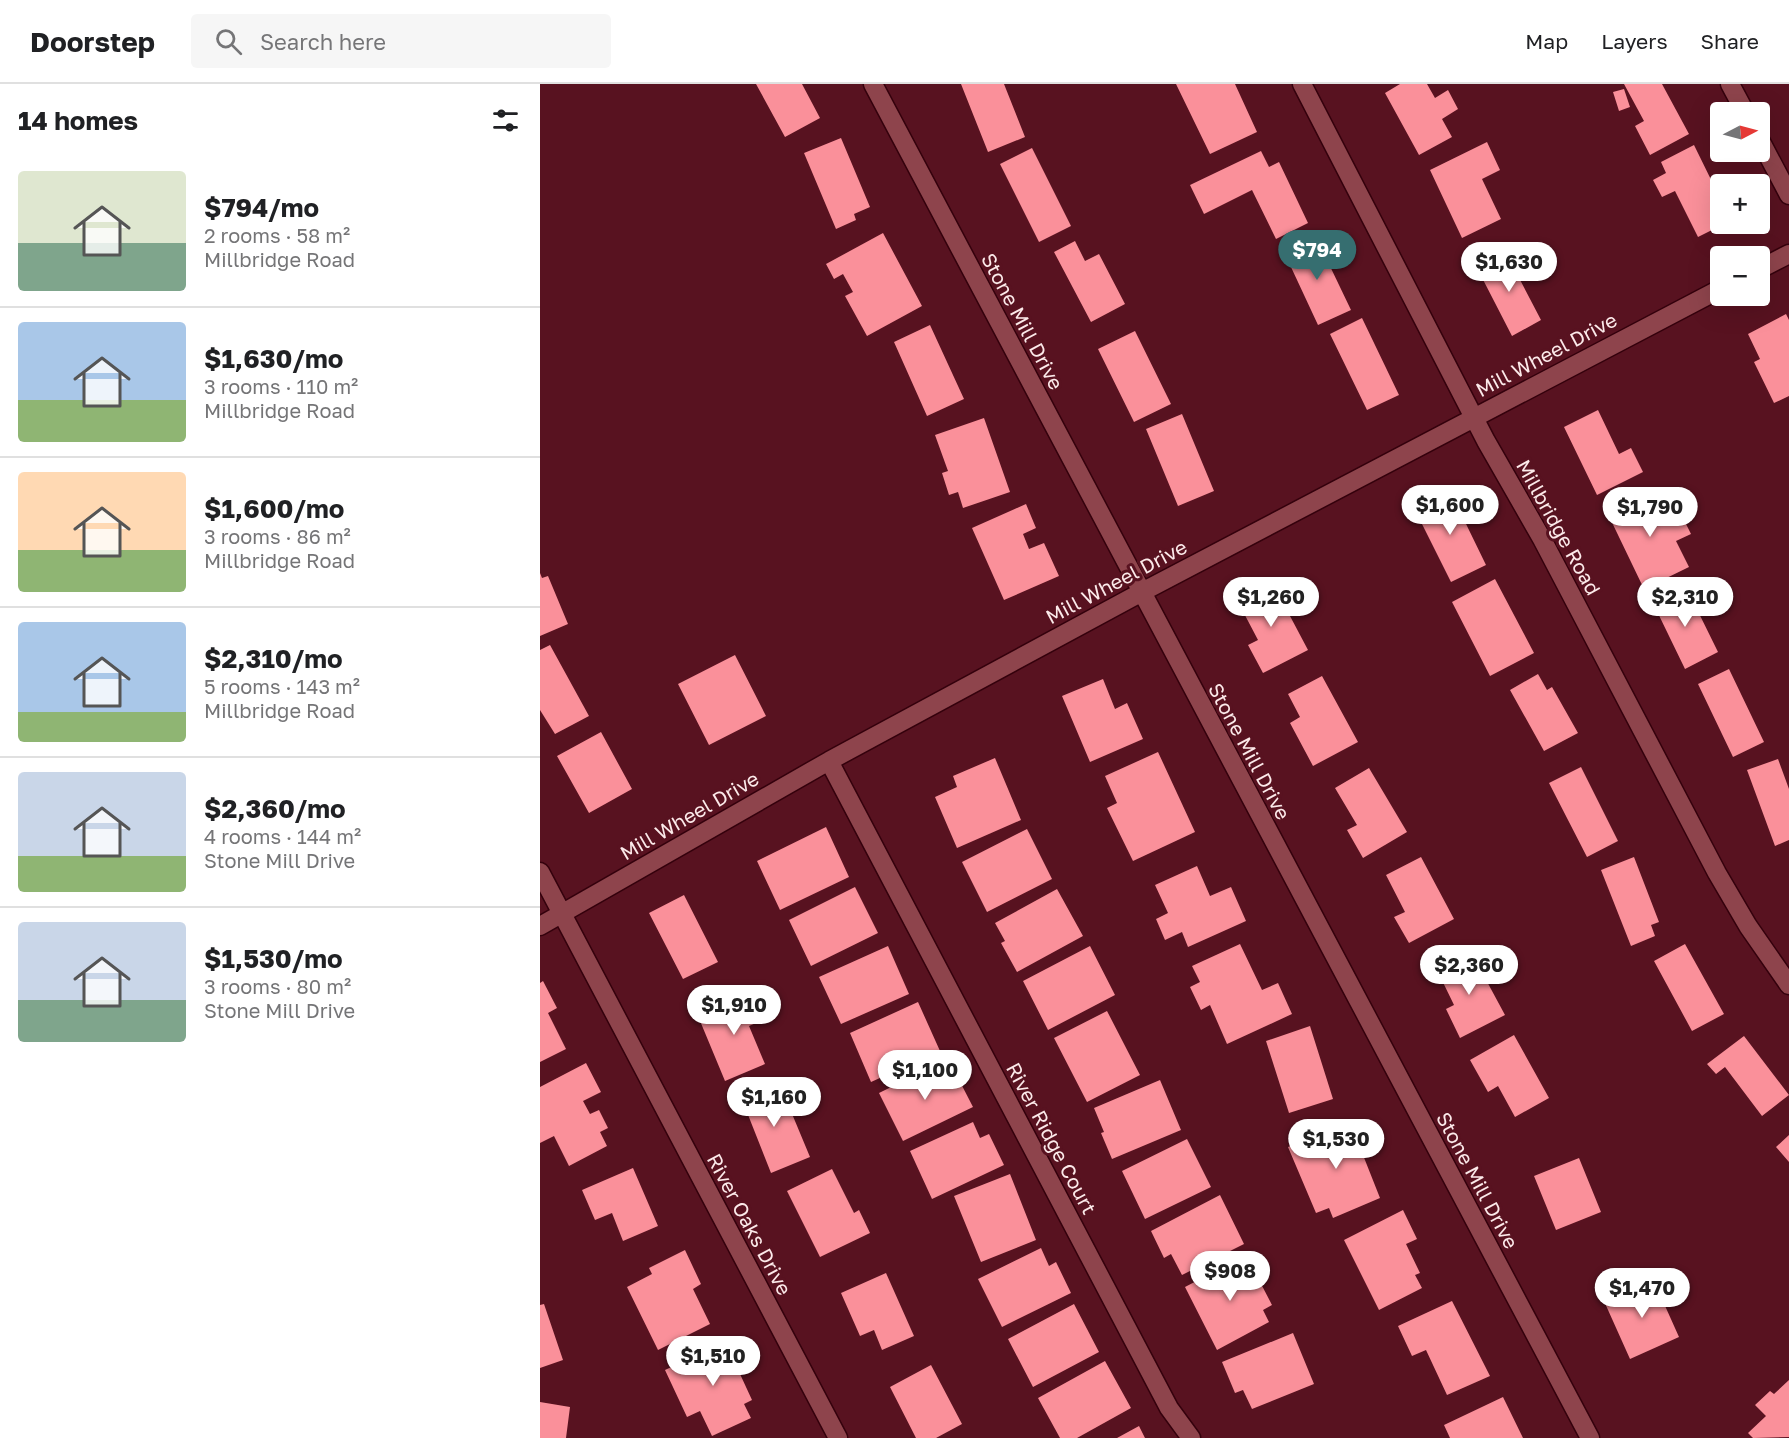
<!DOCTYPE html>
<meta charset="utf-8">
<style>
:root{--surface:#fff;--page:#f6f6f6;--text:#202124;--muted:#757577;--line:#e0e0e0;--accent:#366e70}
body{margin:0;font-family:"Golos Text",sans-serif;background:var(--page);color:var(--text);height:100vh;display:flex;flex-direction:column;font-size:22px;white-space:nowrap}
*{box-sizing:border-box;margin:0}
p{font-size:20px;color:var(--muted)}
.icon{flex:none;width:33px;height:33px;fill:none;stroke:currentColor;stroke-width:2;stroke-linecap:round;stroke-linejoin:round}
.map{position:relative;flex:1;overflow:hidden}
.details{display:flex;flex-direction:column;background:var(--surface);width:540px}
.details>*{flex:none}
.needle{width:39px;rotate:84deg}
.controls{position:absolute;left:1170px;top:18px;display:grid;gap:12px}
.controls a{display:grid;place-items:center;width:60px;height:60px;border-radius:6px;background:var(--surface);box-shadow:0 6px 24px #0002;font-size:30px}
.price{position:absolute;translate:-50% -51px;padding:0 14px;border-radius:21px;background:#fff;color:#222;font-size:20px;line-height:39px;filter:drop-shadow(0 2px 3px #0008)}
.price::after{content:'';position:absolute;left:50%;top:36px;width:18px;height:14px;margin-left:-9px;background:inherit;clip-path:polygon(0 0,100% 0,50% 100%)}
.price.current{background:var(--accent);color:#fff}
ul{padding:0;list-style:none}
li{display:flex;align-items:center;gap:18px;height:150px;padding:0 18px}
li+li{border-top:2px solid var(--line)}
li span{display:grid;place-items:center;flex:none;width:168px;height:120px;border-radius:6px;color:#555}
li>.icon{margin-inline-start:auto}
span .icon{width:72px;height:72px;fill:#fffc;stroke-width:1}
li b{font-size:26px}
h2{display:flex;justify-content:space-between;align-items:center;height:72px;padding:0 18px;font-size:26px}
header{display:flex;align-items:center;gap:36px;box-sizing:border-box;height:84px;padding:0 30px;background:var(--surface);border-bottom:2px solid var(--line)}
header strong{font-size:28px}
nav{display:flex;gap:33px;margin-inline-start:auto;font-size:21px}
.search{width:420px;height:54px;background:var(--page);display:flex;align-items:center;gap:15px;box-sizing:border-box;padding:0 21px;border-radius:6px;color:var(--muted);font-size:22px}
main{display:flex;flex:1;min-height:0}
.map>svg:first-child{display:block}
</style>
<header>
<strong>Doorstep</strong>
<div class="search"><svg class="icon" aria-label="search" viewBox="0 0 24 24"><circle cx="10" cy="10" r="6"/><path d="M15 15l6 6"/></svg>Search here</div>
<nav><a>Map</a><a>Layers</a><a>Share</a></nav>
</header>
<main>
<section class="details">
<h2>14 homes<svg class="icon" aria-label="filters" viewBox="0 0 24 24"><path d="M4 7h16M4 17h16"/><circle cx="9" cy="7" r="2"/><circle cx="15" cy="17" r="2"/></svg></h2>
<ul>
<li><span style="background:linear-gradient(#dfe7d0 60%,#7fa58c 0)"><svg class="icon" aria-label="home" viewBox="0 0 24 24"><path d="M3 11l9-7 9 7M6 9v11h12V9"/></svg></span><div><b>$794/mo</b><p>2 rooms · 58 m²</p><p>Millbridge Road</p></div></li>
<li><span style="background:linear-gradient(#a9c7e8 65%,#8fb573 0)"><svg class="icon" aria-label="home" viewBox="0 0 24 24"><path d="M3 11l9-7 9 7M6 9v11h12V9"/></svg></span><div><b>$1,630/mo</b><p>3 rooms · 110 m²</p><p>Millbridge Road</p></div></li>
<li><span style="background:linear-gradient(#ffd9b3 65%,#8fb573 0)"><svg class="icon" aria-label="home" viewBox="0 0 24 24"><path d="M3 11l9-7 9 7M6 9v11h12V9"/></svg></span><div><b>$1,600/mo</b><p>3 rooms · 86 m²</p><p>Millbridge Road</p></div></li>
<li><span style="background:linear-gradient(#a9c7e8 75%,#8fb573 0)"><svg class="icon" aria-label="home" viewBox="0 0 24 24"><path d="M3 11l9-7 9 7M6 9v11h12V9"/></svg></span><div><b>$2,310/mo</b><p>5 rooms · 143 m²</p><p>Millbridge Road</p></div></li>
<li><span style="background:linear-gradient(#c9d6e8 70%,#8fb573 0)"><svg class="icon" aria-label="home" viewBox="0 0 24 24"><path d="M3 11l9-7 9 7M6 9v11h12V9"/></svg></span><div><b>$2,360/mo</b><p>4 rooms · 144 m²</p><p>Stone Mill Drive</p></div></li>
<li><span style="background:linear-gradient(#c9d6e8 65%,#7fa58c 0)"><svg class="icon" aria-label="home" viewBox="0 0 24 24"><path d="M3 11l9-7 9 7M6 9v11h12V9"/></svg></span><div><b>$1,530/mo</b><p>3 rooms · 80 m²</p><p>Stone Mill Drive</p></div></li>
</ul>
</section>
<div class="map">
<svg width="1249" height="1354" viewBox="0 0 1249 1354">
<rect width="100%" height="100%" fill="#581220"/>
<!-- building -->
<path fill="#fa909a" d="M216,0H262L280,34L245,53Z
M421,0H464L485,53L448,68Z
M636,0H695L717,48L670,70Z
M860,0H887L895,14L908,6L918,25L902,35L912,53L879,71L845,9Z
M1084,0H1122L1149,50L1110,71L1095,42L1104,37Z
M1084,5L1090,23L1079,27L1073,8Z
M301,54L330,123L314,130L316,136L296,145L264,69Z
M947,58L960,86L942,95L961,135L922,154L890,86Z
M1154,61L1180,114V140H1184L1158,153L1135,107L1122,113L1113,96L1126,89L1121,78Z
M492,64L531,142L499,158L460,80Z
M721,67L729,83L739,78L768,139L736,155L712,106L664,130L650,101Z
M343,149L382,222L327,252L305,212L313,208L303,190L294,195L286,180Z
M776,153L811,226L778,241L744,168Z
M535,157L545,177L559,170L585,220L551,238L514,168Z
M965,167L1001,236L972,252L936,182Z
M1246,230L1249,236V312L1234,319L1214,278L1220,275L1208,250Z
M822,234L859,311L827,326L790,250Z
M390,241L424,315L387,332L354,258Z
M595,247L631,320L594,338L558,265Z
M1058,326L1079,370L1091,364L1103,388L1057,411L1024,343Z
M642,330L674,407L638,422L606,345Z
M444,334L470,408L423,424L418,408L409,411L402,389L408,387L395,351Z
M1110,405L1122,431L1138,424L1151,450L1136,457L1149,483L1104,505L1066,426Z
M910,407L946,481L911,498L874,424Z
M486,420L496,444L483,450L489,465L504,459L519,492L464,516L432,444Z
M0,489L2,494L8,492L28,540L0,552Z
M955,495L994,569L950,592L912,518Z
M732,498L768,566L723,589L708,561L718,556L697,516Z
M1146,503L1178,568L1145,585L1113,519Z
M10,561L49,632L15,650L0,626V566Z
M195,571L226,632L169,661L138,600Z
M1189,585L1224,658L1193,673L1158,600Z
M998,590L1007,606L1012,603L1038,649L1004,667L970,606Z
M782,592L818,658L773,682L750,639L760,633L748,610Z
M563,595L575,625L587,619L603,655L550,678L522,612Z
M61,648L92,705L49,729L17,672Z
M618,668L655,748L593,777L567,724L577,719L565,692Z
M455,674L481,736L417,764L395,713L417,703L413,692Z
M1238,675L1249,705V756L1235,762L1207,686Z
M1041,683L1078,757L1047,773L1009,699Z
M829,684L867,748L823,774L807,746L817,741L795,704Z
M286,743L309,793L240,826L217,777Z
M487,745L512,795L447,828L422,778Z
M881,773L914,835L869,859L854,833L865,828L846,791Z
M1094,773L1119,838L1111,841L1115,852L1091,862L1061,786Z
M657,782L670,812L691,803L706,837L648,863L642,848L625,856L616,835L628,829L615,801Z
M315,803L338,849L271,882L249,836Z
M517,805L543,852L477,888L461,859L465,857L455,839Z
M144,811L178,878L143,895L109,829Z
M700,860L722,906L738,899L752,930L687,960L670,921L661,926L650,903L660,898L652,882Z
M1145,860L1184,930L1152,947L1114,877Z
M348,862L369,910L301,940L279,893Z
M550,862L575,911L508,946L483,897Z
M931,868L965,931L920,954L906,925L914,921L897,886Z
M3,897L17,924L8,929L26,965L0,978V899Z
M211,909L223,936L209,942L225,980L185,997L158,932Z
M378,918L400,967L331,998L310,949Z
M567,927L600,991L547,1018L514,954Z
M770,942L793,1015L749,1029L726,957Z
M974,951L1009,1014L975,1033L958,1002L948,1008L930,976Z
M1204,952L1249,1011L1222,1032L1185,983L1176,990L1167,980Z
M402,978L410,995L417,992L433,1023L363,1057L339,1009Z
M46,979L61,1008L43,1017L50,1030L59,1026L68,1044L60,1048L67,1062L29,1082L14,1052L0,1059V1003Z
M620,996L641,1046L572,1075L561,1049L564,1048L554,1024Z
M224,998L232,1018L245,1013L270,1073L231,1089L199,1008Z
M815,1035L827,1063L821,1066L840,1114L793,1134L789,1124L776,1129L748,1063Z
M433,1038L440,1054L449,1050L464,1081L392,1115L370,1067Z
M1249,1051V1078L1236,1063Z
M647,1055L671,1103L605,1135L582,1087Z
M1039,1074L1061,1128L1016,1146L994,1092Z
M93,1084L118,1142L83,1157L72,1129L55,1136L42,1106Z
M292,1085L314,1129L319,1126L330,1149L280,1173L247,1107Z
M470,1090L496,1156L441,1178L414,1112Z
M680,1111L704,1160L642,1191L631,1170L624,1174L611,1147Z
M863,1126L877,1155L866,1160L880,1189L875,1191L882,1204L839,1226L804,1156Z
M501,1164L509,1182L516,1178L531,1209L462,1243L438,1195Z
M145,1166L161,1200L153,1205L170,1240L118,1266L87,1203L112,1190L109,1184Z
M706,1171L732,1221L723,1226L729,1238L677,1266L645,1203Z
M346,1189L374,1252L342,1266L334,1246L320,1252L301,1209Z
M1113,1195L1139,1253L1090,1275L1064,1217Z
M912,1217L950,1292L907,1311L886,1266L872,1272L858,1242Z
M4,1220L23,1276L0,1284V1221Z
M534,1220L559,1268L493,1303L468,1255Z
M753,1249L774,1300L712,1325L703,1306L695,1309L682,1278Z
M191,1255L207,1287L200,1290L212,1316L204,1320L211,1334L172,1352L160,1327L147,1333L125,1286Z
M565,1277L591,1324L537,1354H520L498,1314Z
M391,1281L422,1340L396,1354H376L350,1303Z
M1249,1296V1353L1213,1354L1208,1349L1226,1332L1215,1321L1230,1307L1234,1310Z
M963,1313L983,1354H910L904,1341Z
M0,1318L30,1323L26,1354H0Z
M599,1342L605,1354H577Z"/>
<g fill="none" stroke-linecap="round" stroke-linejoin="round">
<defs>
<path id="minor" d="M333,0L1050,1354
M762,0L946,357L1002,455L1177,789L1208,842L1249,901
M1190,0L1205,28
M1220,56L1249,111
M1220,185L1249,170
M289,677L629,1324L651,1354
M0,788L298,1354
M0,842L289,677L602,508L1180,205"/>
</defs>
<!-- minor casing -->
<use href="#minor" stroke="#34010c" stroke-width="21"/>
<!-- minor -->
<use href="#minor" stroke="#8e444c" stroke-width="18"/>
</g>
<g text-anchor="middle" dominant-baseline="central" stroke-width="6" stroke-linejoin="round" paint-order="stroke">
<!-- street labels -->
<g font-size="20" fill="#fceaea" stroke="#581220">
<text transform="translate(483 237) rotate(62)">Stone Mill Drive</text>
<text transform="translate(1006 270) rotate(-28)">Mill Wheel Drive</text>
<text transform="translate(1019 443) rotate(61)">Millbridge Road</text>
<text transform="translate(576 497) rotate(-28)">Mill Wheel Drive</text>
<text transform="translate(710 667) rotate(62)">Stone Mill Drive</text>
<text transform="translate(149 731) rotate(-30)">Mill Wheel Drive</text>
<text transform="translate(512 1054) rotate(62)">River Ridge Court</text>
<text transform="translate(938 1096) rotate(62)">Stone Mill Drive</text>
<text transform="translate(210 1140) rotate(62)">River Oaks Drive</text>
</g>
</g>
</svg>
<div class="controls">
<a><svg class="needle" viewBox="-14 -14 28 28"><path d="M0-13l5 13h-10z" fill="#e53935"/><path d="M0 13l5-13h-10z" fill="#757577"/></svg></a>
<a>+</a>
<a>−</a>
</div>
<b class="price current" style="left:777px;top:197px">$794</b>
<b class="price" style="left:969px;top:209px">$1,630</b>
<b class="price" style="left:910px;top:452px">$1,600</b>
<b class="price" style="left:1110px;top:454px">$1,790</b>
<b class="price" style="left:731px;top:544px">$1,260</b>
<b class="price" style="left:1145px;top:544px">$2,310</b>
<b class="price" style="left:929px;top:912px">$2,360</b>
<b class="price" style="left:194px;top:952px">$1,910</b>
<b class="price" style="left:385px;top:1017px">$1,100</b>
<b class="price" style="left:234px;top:1044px">$1,160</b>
<b class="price" style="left:796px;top:1086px">$1,530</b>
<b class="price" style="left:690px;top:1218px">$908</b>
<b class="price" style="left:1102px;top:1235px">$1,470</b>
<b class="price" style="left:173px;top:1303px">$1,510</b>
</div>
</main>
